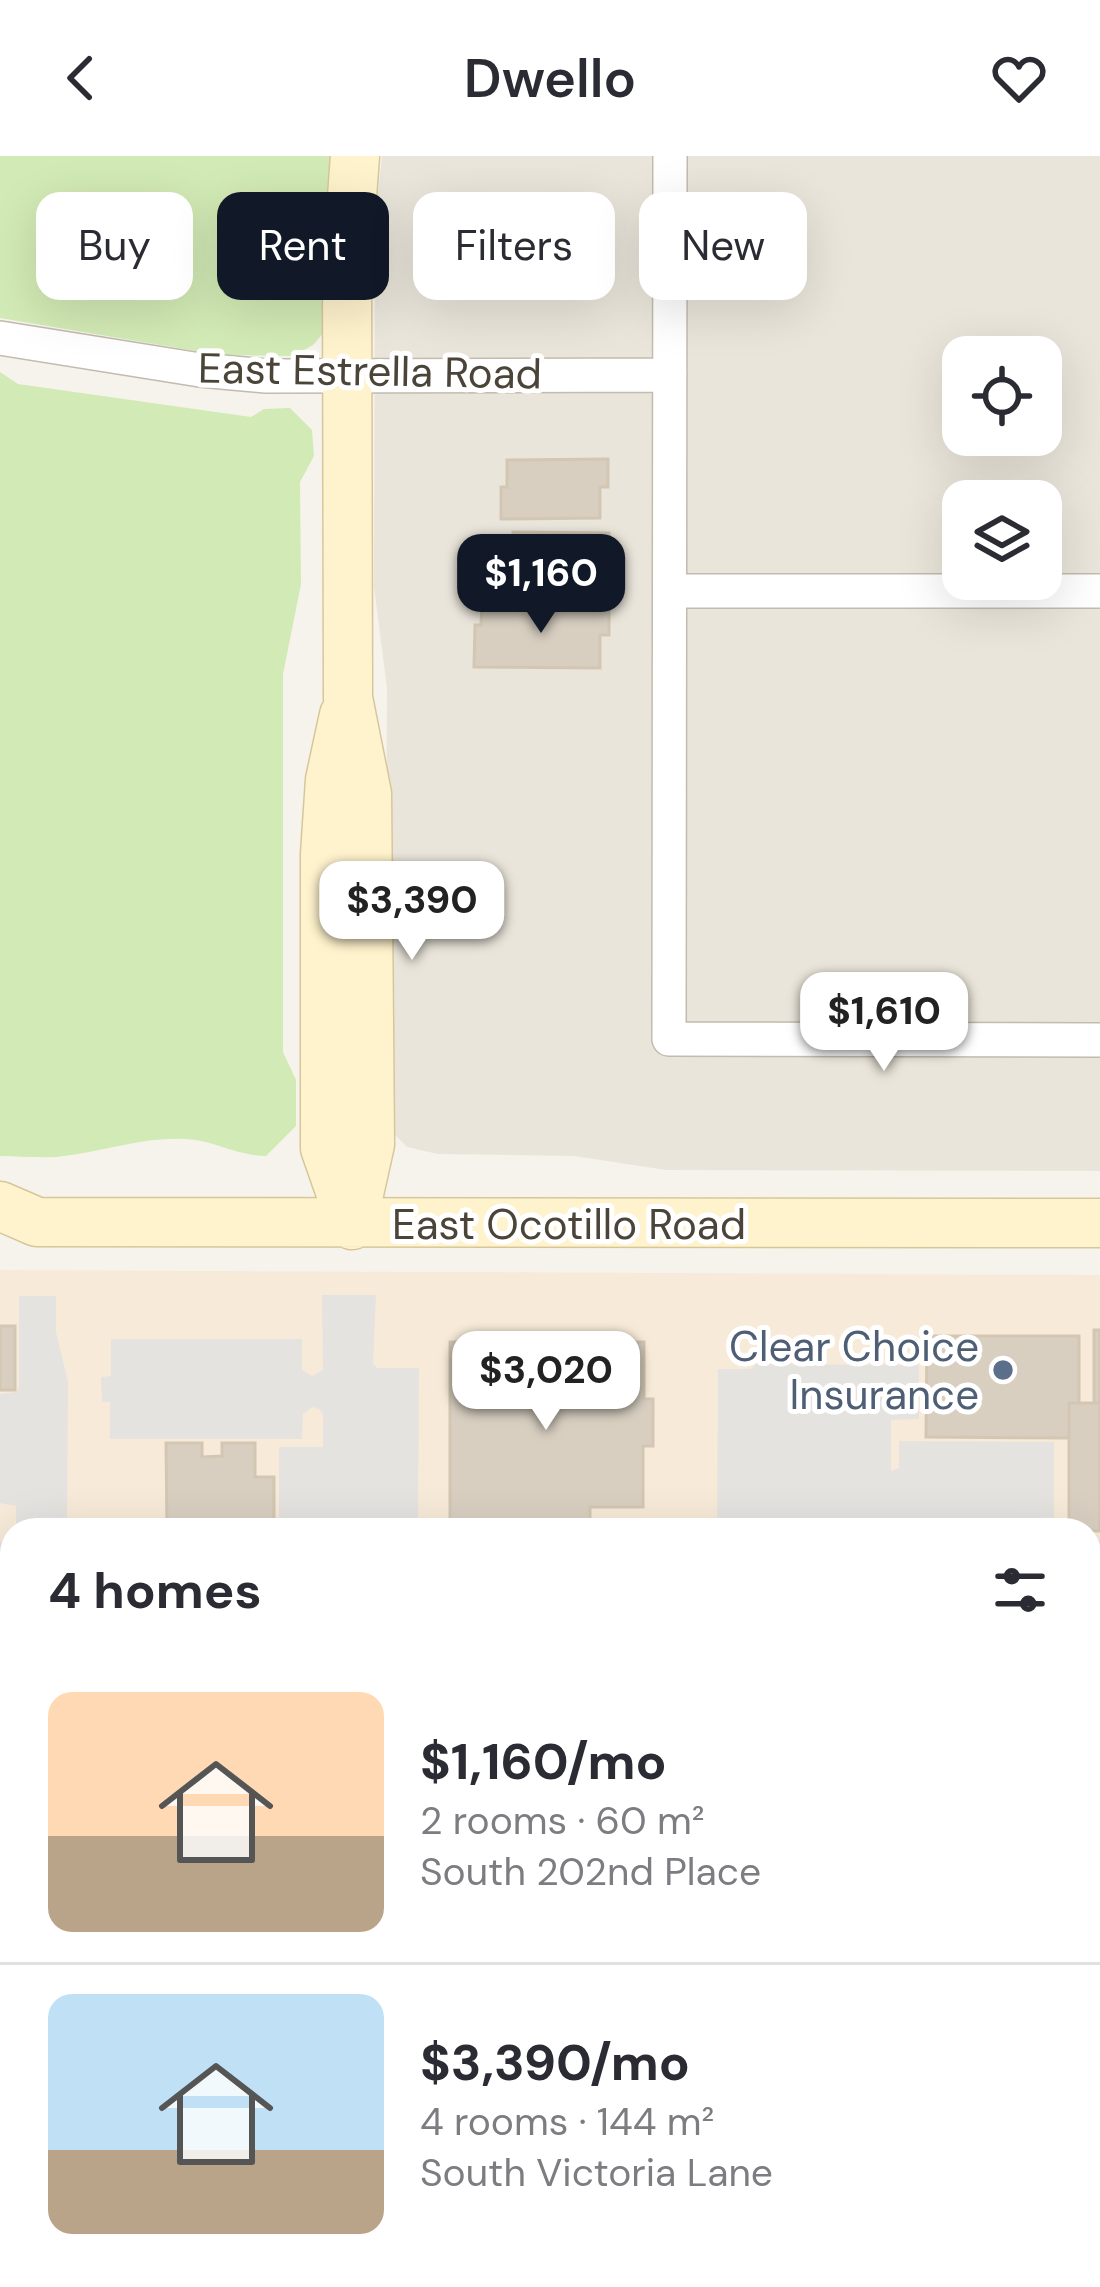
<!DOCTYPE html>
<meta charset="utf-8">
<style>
:root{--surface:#fff;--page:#f7f7f7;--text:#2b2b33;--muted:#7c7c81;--line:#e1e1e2;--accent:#111827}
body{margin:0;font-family:"DM Sans",sans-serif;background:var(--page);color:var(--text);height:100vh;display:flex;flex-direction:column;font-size:45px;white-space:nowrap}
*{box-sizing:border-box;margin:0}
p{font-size:39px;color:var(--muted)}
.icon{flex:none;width:66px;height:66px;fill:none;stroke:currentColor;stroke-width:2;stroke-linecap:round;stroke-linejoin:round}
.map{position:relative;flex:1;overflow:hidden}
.side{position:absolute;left:0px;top:1362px;width:1101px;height:771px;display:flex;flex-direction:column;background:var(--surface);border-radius:36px 36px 0 0;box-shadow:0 12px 48px #0002}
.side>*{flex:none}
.guide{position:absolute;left:36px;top:36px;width:1029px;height:108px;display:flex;gap:24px}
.tools{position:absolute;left:942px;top:180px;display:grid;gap:24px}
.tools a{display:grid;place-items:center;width:120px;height:120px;border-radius:24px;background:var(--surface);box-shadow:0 12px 48px #0002;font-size:60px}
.price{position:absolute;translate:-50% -102px;padding:0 27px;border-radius:24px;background:#fff;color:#222;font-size:39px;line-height:78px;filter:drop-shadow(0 3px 6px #0008)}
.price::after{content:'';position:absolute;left:50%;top:72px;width:36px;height:27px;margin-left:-18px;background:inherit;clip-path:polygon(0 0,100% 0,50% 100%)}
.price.current{background:var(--accent);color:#fff}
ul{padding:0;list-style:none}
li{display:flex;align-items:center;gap:36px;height:300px;padding:0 48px}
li+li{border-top:3px solid var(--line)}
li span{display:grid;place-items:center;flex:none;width:336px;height:240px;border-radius:24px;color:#555}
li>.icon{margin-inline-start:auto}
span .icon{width:144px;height:144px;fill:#fffc;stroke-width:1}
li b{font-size:51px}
h2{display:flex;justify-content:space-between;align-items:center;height:144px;padding:0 48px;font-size:51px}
.chip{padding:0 42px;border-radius:24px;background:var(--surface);box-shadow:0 12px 48px #0002;font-size:42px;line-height:108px}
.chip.current{background:var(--accent);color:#fff}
header{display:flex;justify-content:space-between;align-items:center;height:156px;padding:0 48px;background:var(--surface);font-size:54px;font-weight:600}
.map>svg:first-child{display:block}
</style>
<header><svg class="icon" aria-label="back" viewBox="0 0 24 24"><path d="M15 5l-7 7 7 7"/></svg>Dwello<svg class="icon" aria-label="heart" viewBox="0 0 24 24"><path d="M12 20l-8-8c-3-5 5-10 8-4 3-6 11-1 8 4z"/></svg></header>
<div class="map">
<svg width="1100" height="2131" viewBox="0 0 1100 2131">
<rect width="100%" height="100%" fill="#f6f3ec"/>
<!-- residential -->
<path fill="#eae5da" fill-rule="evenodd" d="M382,0H1100V1015L666,1014L574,1000L438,998L407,991L391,975L385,963L387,532L374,431L375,67ZM963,201H1041V279H963ZM963,345H1041V423H963Z
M1089,1511H1100V2131H520L511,2121H1089Z"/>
<!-- commercial -->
<path fill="#f7ead8" d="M0,1114L1100,1119V1511H1089V1374H12V1510H0Z"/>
<!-- green -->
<path fill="#d2eab5" d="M0,0H330L322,92L325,175L313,189L293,200L220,199L0,162Z
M0,216L18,228L251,261L264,253L290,252L312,274L314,300L300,326L301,428L283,518V896L296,924V970L266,1000C237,1000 214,984 185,983C140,981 100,997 56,1001C38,1002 18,1000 0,1000Z
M0,1967L12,1981V2121H133L142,2131H0Z"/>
<!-- parking -->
<path fill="#e5e3e0" d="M322,1139H376L373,1207L377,1212H419L418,1374H279V1291H323V1258L319,1253L312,1251L303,1258L302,1283H110V1246H102L101,1221L111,1220V1183H302V1214L312,1220L323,1214Z
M19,1140H56V1176L68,1226L67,1374H16V1350L0,1347V1238L16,1236L19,1231Z
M756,1208L919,1209V1263L891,1264V1315L899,1312V1285L1054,1286V1374H717L718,1213H751Z
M12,1381V1483H0V1386Z
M1089,1384H1100V1486H1089Z"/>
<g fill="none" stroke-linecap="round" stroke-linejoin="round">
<!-- stream -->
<path stroke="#a9d4f2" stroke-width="10" d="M0,1824L12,1837
M273,2121L283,2131"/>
</g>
<!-- building -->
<path fill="#d8cfc1" stroke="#d3c7b4" stroke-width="3" d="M608,303V331H600V362L501,363V331H507V304Z
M513,376L609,377V406H601V433H513Z
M482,448H609V479H600V512L474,511L475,469H481Z
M0,1170H15V1234H0Z
M1094,1174H1100V1247H1094Z
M927,1180H1079V1247H1069V1282L926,1281Z
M450,1186H644V1243H653V1290H643V1351H590V1374H450Z
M1069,1247H1100V1375L1069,1374Z
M166,1287H202V1301L222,1300V1287H255V1321H274V1374H167Z
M1094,1607H1100V1655H1094Z
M1089,1816H1093V1894H1089Z
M1089,2076L1092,2127H1031V2121H1089Z
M543,2121H640V2131H543Z"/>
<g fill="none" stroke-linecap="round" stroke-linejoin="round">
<defs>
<path id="street" d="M670,0L669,883L1100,884
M0,182L200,214L266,220L670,219
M670,435H1100
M1089,1738H1100"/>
<path id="secondary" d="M344,559L330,624L325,698V992L352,1069
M0,1050L37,1066L1100,1067
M352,1069L370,988L367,638L348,542L347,108L355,0"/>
</defs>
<!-- street casing -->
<use href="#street" stroke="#c2bbae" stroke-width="36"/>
<!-- secondary casing -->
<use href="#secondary" stroke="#d6c79b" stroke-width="51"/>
<!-- street -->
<use href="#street" stroke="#fff" stroke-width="33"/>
<!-- secondary -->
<use href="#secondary" stroke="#fff3cd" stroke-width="48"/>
</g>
<!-- markers -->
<circle fill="#5c6f8a" stroke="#fff" stroke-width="4.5" cx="1003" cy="1214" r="12"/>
<g text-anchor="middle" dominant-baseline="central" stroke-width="10" stroke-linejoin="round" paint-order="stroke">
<!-- street labels -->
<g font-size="42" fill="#4b4439" stroke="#fff">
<text transform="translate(370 215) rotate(1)">East Estrella Road</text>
<text x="569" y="1068">East Ocotillo Road</text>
</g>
<!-- service labels -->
<g font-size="42" fill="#4e5e75" stroke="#fff" text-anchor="end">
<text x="979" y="1190">Clear Choice<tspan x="979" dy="48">Insurance</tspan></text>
</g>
</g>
</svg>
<div class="tools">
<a><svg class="icon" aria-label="locate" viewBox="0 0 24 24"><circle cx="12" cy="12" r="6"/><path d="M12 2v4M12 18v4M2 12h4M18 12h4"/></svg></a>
<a><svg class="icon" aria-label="layers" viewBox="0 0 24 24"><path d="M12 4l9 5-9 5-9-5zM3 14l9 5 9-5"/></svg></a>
</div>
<b class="price current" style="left:541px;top:480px">$1,160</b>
<b class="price" style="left:412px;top:807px">$3,390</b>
<b class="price" style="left:884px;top:918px">$1,610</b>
<b class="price" style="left:546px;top:1277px">$3,020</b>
<div class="guide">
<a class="chip">Buy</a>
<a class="chip current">Rent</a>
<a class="chip">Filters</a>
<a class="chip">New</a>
</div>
<section class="side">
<h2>4 homes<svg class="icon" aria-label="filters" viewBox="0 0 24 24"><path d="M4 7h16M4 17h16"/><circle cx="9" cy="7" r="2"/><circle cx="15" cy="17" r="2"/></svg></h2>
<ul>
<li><span style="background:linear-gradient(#ffd9b3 60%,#b9a48a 0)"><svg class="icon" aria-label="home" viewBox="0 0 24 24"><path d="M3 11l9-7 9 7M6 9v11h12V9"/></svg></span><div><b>$1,160/mo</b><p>2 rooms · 60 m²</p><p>South 202nd Place</p></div></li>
<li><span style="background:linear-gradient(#bfe0f5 65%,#b9a48a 0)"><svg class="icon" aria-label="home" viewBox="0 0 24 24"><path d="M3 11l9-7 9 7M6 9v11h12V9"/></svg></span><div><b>$3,390/mo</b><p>4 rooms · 144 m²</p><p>South Victoria Lane</p></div></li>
</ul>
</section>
</div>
